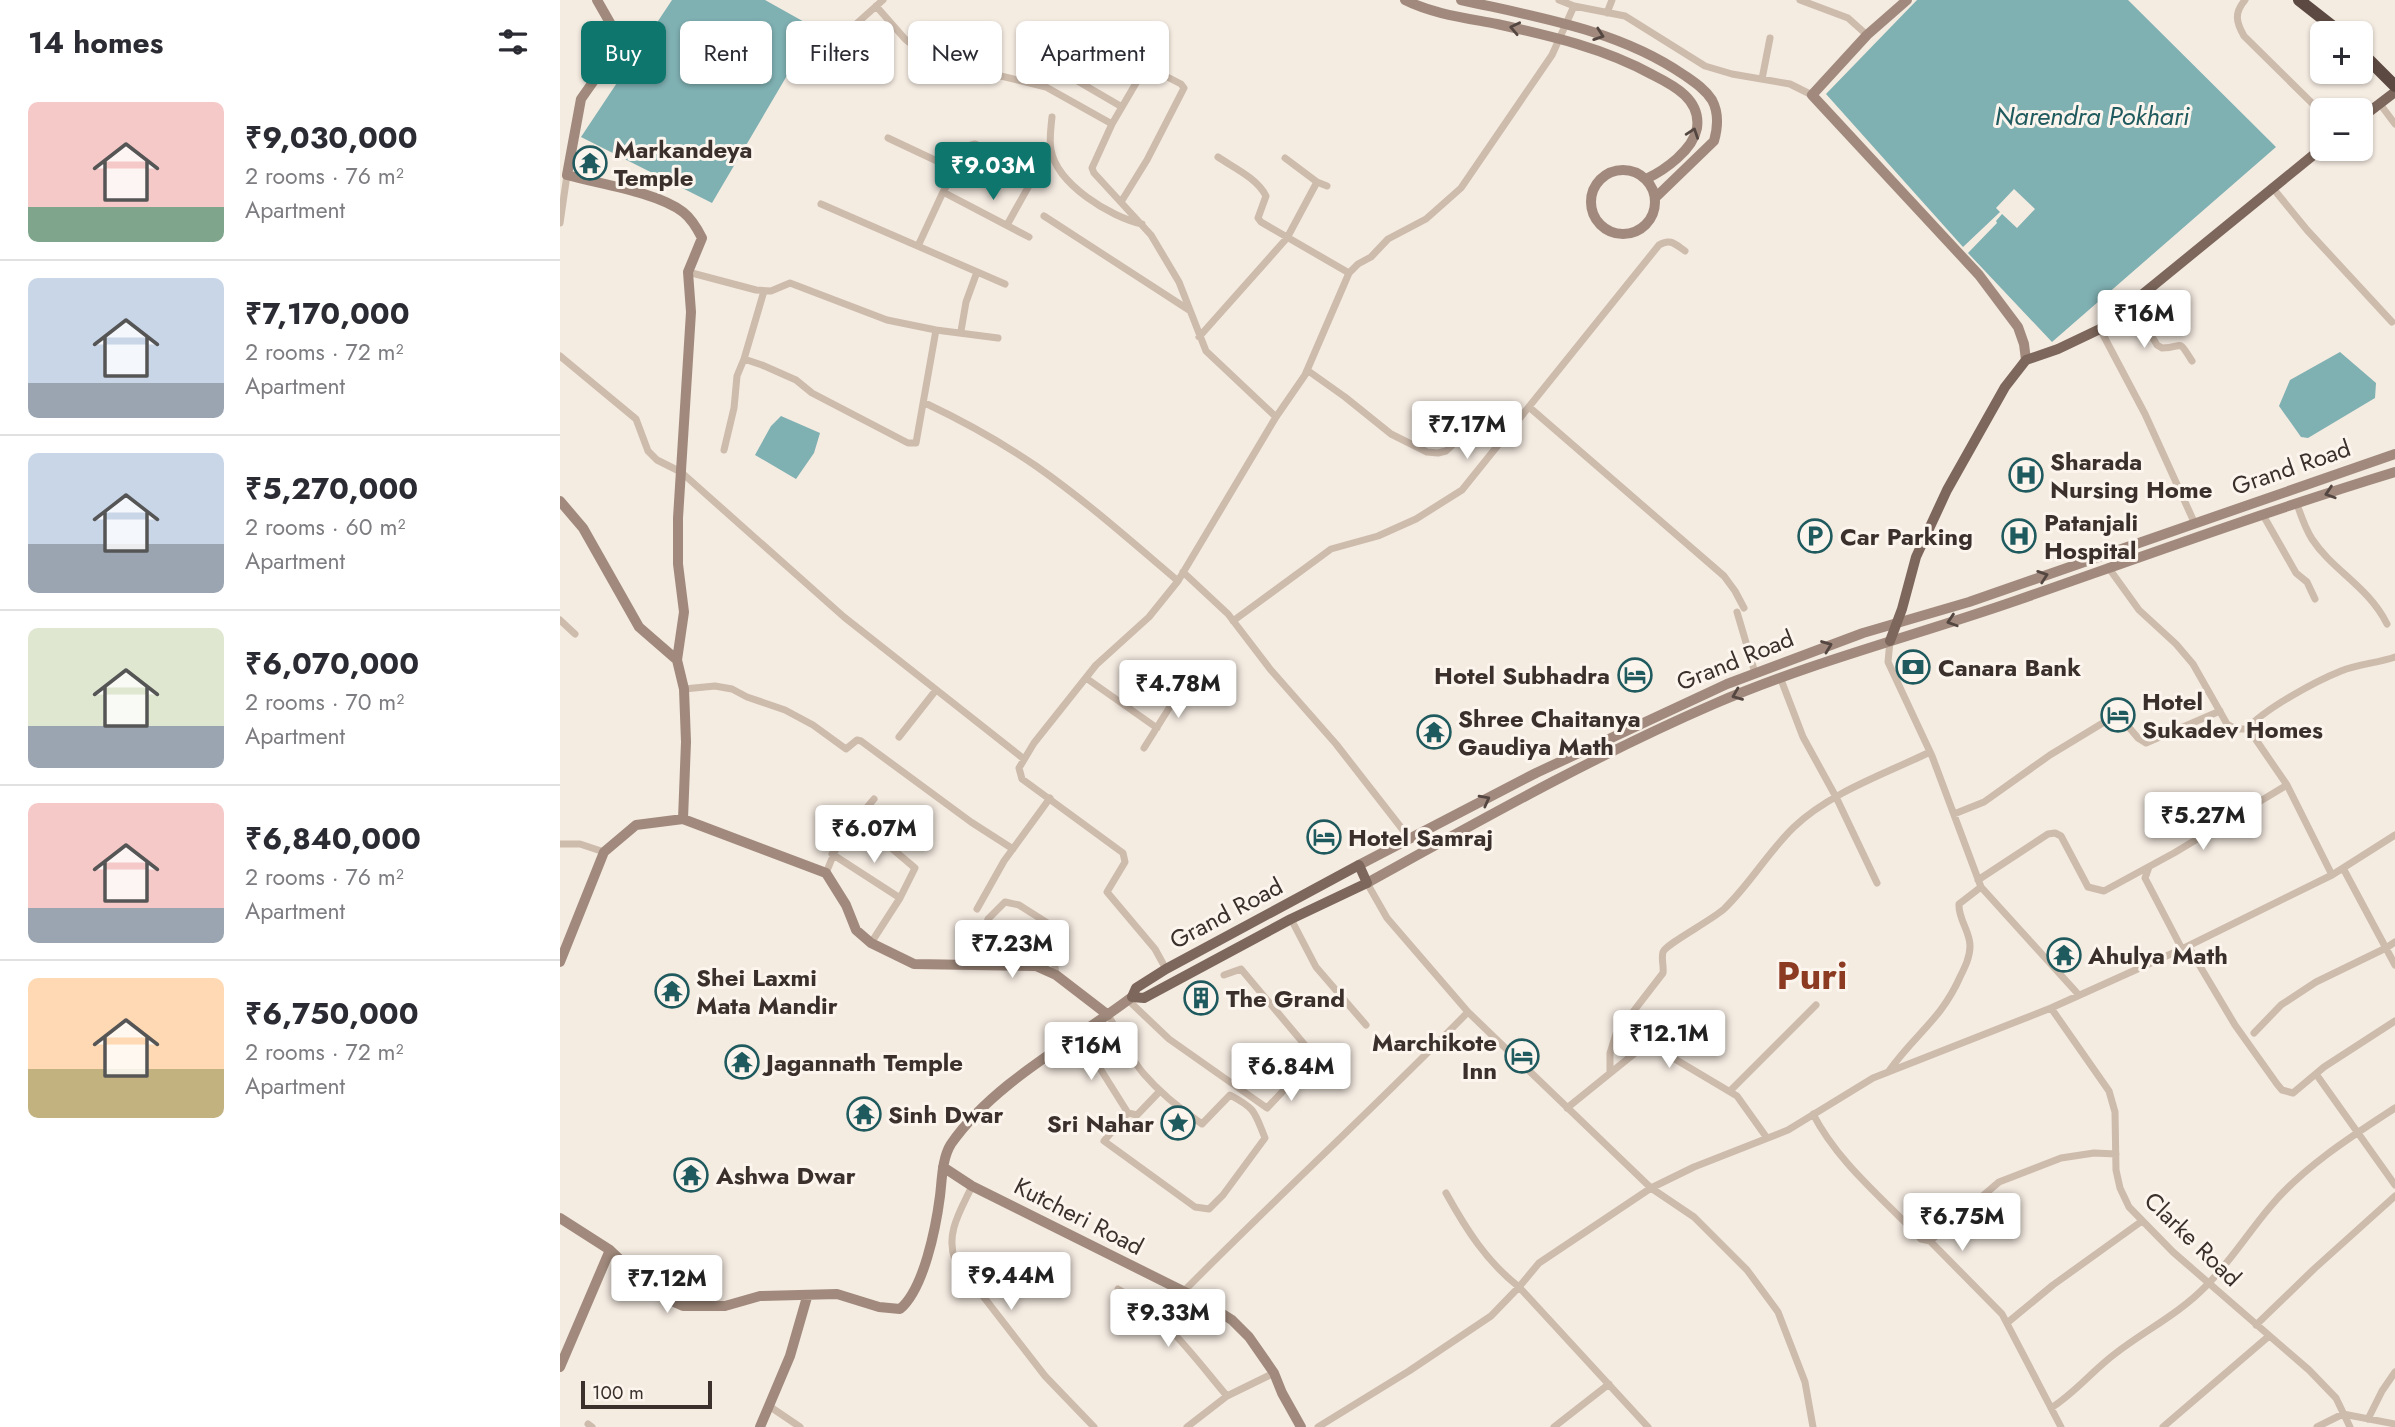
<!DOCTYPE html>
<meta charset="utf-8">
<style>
:root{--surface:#fff;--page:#f2f2f3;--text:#2b2b33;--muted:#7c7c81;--line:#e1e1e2;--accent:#0f766e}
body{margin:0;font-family:Jost,sans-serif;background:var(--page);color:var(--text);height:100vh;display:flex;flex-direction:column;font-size:26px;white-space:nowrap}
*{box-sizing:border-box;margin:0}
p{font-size:23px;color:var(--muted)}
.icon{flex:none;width:38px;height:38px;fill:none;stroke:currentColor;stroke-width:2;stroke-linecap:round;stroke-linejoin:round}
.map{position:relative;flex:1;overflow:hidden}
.side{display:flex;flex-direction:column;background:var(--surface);width:560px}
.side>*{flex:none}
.top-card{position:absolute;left:21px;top:21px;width:665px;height:63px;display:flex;gap:14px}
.fabs{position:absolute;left:1750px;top:21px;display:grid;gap:14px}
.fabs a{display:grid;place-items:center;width:63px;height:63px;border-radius:10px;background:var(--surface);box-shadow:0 2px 5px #0004;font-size:35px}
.scale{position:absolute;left:21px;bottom:18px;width:131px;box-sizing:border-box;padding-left:7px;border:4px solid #3b302b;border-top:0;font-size:19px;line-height:24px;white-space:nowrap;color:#3b302b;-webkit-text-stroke:5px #fbf5ee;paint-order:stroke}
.price{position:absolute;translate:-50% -60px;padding:0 16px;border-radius:7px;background:#fff;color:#222;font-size:23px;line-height:46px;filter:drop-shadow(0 2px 4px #0008)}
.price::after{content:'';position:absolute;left:50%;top:42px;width:21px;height:16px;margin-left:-10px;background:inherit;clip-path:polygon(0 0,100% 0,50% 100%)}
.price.active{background:var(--accent);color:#fff}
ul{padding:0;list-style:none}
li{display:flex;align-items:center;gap:21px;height:175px;padding:0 28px}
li+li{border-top:2px solid var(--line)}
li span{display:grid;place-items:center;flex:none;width:196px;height:140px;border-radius:10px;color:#555}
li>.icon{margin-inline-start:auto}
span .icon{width:84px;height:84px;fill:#fffc;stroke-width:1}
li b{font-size:30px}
h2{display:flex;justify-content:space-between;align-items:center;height:84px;padding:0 28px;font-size:30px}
.pill{padding:0 24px;border-radius:10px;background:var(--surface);box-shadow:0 2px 5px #0004;font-size:24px;line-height:63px}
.pill.active{background:var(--accent);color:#fff}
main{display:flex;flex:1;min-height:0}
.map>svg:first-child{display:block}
</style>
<main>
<section class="side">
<h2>14 homes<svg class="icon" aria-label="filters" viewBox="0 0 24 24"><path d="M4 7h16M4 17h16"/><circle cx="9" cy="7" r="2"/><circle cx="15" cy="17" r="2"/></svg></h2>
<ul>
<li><span style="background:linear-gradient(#f6c9c9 75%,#7fa58c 0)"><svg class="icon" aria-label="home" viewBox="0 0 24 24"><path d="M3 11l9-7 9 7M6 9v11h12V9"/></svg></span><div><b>₹9,030,000</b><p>2 rooms · 76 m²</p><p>Apartment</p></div></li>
<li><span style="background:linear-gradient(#c9d6e8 75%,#9aa5b1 0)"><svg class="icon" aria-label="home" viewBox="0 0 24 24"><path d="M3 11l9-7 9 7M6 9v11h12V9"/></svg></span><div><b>₹7,170,000</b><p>2 rooms · 72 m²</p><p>Apartment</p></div></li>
<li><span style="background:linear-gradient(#c9d6e8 65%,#9aa5b1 0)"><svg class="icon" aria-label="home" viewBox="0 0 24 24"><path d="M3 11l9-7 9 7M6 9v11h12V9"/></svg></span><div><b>₹5,270,000</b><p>2 rooms · 60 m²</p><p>Apartment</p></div></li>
<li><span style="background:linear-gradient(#dfe7d0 70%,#9aa5b1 0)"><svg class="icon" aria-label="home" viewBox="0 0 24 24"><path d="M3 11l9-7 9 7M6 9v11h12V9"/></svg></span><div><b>₹6,070,000</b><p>2 rooms · 70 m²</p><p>Apartment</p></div></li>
<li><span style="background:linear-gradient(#f6c9c9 75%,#9aa5b1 0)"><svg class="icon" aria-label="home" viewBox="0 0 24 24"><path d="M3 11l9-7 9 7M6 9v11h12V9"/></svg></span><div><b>₹6,840,000</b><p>2 rooms · 76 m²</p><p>Apartment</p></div></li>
<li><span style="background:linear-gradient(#ffd9b3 65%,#c2b280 0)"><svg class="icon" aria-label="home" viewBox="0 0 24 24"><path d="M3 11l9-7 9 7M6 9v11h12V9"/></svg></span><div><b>₹6,750,000</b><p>2 rooms · 72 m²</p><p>Apartment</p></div></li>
</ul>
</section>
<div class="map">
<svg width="1835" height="1427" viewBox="0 0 1835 1427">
<rect width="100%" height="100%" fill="#f4ebe1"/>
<!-- water -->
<path fill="#7fb0b2" d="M112,0H205L255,28L152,203L21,137Z
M1357,0H1568L1716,147L1492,342L1408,253L1437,223L1436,221L1442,214L1457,228L1475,209L1454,189L1436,208L1440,212L1403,247L1266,94Z
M1780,352L1816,383L1815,398L1748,438L1741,437L1719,406L1730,380Z
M221,416L260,433L254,453L236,479L195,455L211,426Z"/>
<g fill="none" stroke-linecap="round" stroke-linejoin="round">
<!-- street -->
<path stroke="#cdbbac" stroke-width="7" d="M999,0L1014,6
M1240,0L1288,18L1307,35
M1685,0C1674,13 1676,22 1684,36L1762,113
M316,6L345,39L360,51L379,61L486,87L552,124
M1047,13L1052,0
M276,42L323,0
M586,66L552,124L532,168L534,173L591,235L619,282L646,351L716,417
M1202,79L1210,38
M1820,104L1835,124
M492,117C491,127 489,139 491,150C497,184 550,217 582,224
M328,138L396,170
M658,157C674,168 697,178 706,196L698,218L701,222L789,273
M725,158L757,182L767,186
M1712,187L1747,230L1832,322
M383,192L469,237
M561,202L587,160L624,88L621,84L510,27L500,26C492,33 485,48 483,58L485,62L562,107
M261,204L445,284
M484,216L629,310
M0,223L7,175
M447,225L490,148
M358,246L383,192L411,145L415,144L476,171
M128,272L196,290L211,291L230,283L327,320L376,330L438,338
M1572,303L1597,345L1602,348C1624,348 1617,337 1632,361
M1540,329L1585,414L1635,524
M401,331L406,302L417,272
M639,337L727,238L757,182
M0,356L76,419L88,451L97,460L121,472L284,617L464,759
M184,359L204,291
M747,370L785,397L831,434L867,452L878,453L886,451L927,413
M365,403C403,421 441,442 476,466C526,501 572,542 618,581
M969,407L1164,576L1175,591L1184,608
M164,450L174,408L177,376L184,359L202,365L236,380L252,393L348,443H356L376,330
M1737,504C1741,516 1745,528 1752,539C1773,571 1808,586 1827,624
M1703,515L1736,573L1747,582L1755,599
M1548,567L1579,610L1616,644L1633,664L1667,724L1676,729H1687L1692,734L1727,785L1772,875
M623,572L668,614L710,669L776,744L850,839
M1177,612L1195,673
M0,620L15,634
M673,621L771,549L818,536L856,519L902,490L1099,245C1110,238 1115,244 1125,251
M1330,641L1328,662L1372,756L1421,887L1518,994
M1220,677L1243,737L1276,797L1317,883
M526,678L597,728
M124,689L155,686L172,689L187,697L225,710L253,725L286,749L297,740L301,741L411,822L453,849
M1687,729C1704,709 1756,681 1781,671C1798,664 1818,663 1835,657
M339,737L376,690
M584,748L611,705L633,677
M1394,814L1424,802L1490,755L1551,718H1561L1578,738L1586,743L1660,711
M297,819L355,868L340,898L311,943
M0,844H20L44,852
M272,854L340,898
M1589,867L1585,878L1622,949
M1783,868L1835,965
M266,873L280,839L314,799
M1418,880L1488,834L1495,833L1501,836L1528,887L1544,891L1614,853L1727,785
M807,883L827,918L908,1012L1091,1188L1134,1217L1187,1270L1218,1312L1245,1382L1253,1427
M417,909L444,861L490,798
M731,919L756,967L806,1025
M1628,946L1675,1025L1717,1084L1722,1090L1733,1093L1764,1067L1835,1021
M414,963L428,919L445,902L459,905L489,924L496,975
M606,969L595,949L547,892L565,862L563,853L462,779L459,768L474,743L536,665L589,617L618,581L716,417L745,375L789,273L798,264L811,257L828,239L866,219L901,188L992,55L1014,6L1065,16L1145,66L1172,74L1230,84L1252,95
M568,1000L609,1039L707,1108L755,1057L681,969L664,975
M1491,1008L1549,1091L1555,1112L1556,1170L1560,1188L1569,1207L1613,1252L1749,1370L1776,1398L1790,1427
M548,1015C559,1033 569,1056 583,1073C600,1093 620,1109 642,1124L670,1095C696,1109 694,1111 705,1138L663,1195L649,1209L635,1207L544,1141L568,1113L577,1115L600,1091
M1694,1033L1721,1005L1756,982L1826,948L1835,942
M519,1035L568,1113
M1050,1071V1053L1056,1034L1103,973C1104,966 1101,959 1103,952C1106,944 1152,920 1164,909C1190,884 1208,852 1234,827C1271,792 1325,774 1370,752
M1329,1071C1354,1035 1381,1020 1400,977C1405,967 1410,957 1410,946C1410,931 1398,919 1399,904L1421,887
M1756,1074L1835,1185
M1170,1091L1256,1005
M1007,1108L1080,1049L1093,1046L1177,1096L1207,1138
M1253,1114C1279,1164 1323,1198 1361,1239L1370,1241L1442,1314L1501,1427
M412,1186C401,1210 385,1233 395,1260L485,1376L534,1427
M886,1193C906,1229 926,1261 959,1287L1088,1427
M1370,1241L1439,1182L1501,1158L1534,1153L1556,1154
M558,1289C604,1314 634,1357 667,1396
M624,1291C717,1197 815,1107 908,1012
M1447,1323L1493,1285L1582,1221
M1696,1325L1754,1269L1835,1196
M209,1406L240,1427
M1491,1408C1516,1392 1533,1370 1556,1353C1586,1330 1620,1313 1646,1286C1670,1262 1688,1233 1710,1207C1743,1167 1792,1136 1835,1108
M1808,1419L1822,1391L1835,1372
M28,1424L32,1427
M627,1427L667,1396L714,1373
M758,1427L849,1371L931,1316L959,1287L979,1263L1091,1188L1134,1167L1228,1130L1313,1078L1491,1008L1622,949L1772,875L1835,835
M994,1427L1049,1384
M1603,1427L1709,1336
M1757,1427L1783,1414L1835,1424"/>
<!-- secondary -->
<path stroke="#a18a7d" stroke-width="10" d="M37,0L61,42L21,99L7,175C39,184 97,192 123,212C132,219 137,228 142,238L128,272L131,312L118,518V564L124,612L117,660L124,689L126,742L123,819
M1347,0L1307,35L1252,95L1419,275L1458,327L1464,344L1466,360
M1031 202a32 32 0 1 1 64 0a32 32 0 1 1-64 0Z
M0,501L23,528L79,627L117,660
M799,865L976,773L1167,684L1303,633L1409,602L1835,454
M807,883C921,820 1034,756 1154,704C1251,662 1354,636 1455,601C1581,557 1707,511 1835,472
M0,962L44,852L76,825L123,819L266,873L286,905L296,930L311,943L354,964L476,966L496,975L548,1015
M383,1167L412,1186L637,1298L672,1320L689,1337L714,1373L722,1393L741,1427
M0,1218L50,1250L96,1294L123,1306H165L200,1296L277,1294L319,1307L340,1309C364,1289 376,1227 380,1196C382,1180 382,1158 391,1144C434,1082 513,1042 572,997
M0,1367L50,1250
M200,1427L230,1356L247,1297"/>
<!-- primary -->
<path stroke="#7d675c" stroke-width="10" d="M1801,118L1835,92
M1330,641L1342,609L1356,557L1387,490L1445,387L1466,360L1498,349L1540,329L1762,148
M799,865L807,883L731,919L584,998L572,997L576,988L606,969Z"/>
<!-- highway -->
<path stroke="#5c4a42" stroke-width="12" d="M1739,0L1781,33
M1801,52L1835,86"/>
<!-- secondary-bridge -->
<path stroke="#a18a7d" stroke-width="10" d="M845,0C873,14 906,18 937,24C991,36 1044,48 1093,75C1115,86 1141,100 1137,128C1133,150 1105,170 1086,179
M901,0C977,17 1059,30 1124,75C1134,82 1145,89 1152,100C1159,113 1158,127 1154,141L1095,198"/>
</g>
<!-- one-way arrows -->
<defs><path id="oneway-chevron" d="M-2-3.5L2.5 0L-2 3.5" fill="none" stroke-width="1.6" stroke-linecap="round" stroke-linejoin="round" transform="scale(1.75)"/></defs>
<g stroke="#544640">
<use href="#oneway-chevron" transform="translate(955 28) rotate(-168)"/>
<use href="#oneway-chevron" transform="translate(1039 35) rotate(19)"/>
<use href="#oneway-chevron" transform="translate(1133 133) rotate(-71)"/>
<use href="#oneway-chevron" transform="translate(1770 493) rotate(162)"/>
<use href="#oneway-chevron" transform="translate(1483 576) rotate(-19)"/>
<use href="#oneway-chevron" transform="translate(1392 621) rotate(162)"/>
<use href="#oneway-chevron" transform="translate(1267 646) rotate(-21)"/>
<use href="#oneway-chevron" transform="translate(1177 695) rotate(158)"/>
<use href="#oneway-chevron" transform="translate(925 800) rotate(-28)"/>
</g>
<!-- icons -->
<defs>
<symbol id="temple-ring" viewBox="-11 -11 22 22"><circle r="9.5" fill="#fbf5ee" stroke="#1f5a5e" stroke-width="1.5"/><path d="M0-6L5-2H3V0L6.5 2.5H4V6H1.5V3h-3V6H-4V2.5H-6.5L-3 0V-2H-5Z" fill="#1f5a5e"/></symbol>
<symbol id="hospital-ring" viewBox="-11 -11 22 22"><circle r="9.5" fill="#fbf5ee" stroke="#1f5a5e" stroke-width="1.5"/><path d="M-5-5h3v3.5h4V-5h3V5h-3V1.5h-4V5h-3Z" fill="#1f5a5e"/></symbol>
<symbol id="parking-ring" viewBox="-11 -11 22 22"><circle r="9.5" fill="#fbf5ee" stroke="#1f5a5e" stroke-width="1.5"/><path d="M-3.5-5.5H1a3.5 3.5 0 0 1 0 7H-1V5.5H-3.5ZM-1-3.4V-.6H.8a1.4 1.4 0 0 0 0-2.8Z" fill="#1f5a5e"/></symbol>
<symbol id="bank-ring" viewBox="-11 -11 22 22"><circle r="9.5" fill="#fbf5ee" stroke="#1f5a5e" stroke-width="1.5"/><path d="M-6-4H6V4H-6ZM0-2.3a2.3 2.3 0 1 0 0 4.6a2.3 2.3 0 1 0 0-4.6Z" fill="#1f5a5e"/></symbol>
<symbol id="hotel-ring" viewBox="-11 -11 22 22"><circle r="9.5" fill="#fbf5ee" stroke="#1f5a5e" stroke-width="1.5"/><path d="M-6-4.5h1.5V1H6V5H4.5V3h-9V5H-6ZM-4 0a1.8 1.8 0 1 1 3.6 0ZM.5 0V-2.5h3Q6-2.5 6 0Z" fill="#1f5a5e"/></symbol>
<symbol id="building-ring" viewBox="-11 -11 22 22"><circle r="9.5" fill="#fbf5ee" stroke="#1f5a5e" stroke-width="1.5"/><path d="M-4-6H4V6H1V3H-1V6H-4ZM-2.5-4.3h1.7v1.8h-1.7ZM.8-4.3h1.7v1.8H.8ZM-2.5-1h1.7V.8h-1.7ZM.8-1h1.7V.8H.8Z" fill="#1f5a5e"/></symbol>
<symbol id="sight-ring" viewBox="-11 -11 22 22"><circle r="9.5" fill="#fbf5ee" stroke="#1f5a5e" stroke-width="1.5"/><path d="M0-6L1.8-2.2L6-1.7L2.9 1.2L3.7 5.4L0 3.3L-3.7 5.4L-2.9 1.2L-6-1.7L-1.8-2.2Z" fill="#1f5a5e"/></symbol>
</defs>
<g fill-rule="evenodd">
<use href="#temple-ring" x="11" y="144" width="38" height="38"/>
<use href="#hospital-ring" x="1447" y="456" width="38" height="38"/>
<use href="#parking-ring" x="1236" y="517" width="38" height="38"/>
<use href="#hospital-ring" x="1440" y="517" width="38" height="38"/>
<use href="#bank-ring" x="1334" y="648" width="38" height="38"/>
<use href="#hotel-ring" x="1056" y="656" width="38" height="38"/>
<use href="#hotel-ring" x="1539" y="696" width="38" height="38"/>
<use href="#temple-ring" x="855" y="713" width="38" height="38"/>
<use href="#hotel-ring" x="745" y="818" width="38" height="38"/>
<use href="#temple-ring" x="1485" y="936" width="38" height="38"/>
<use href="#temple-ring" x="93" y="972" width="38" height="38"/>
<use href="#building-ring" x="622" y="979" width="38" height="38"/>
<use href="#hotel-ring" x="943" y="1037" width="38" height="38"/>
<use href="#temple-ring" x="163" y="1043" width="38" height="38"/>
<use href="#temple-ring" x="285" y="1095" width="38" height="38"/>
<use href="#sight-ring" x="599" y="1104" width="38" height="38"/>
<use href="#temple-ring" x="112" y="1156" width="38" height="38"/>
</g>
<g text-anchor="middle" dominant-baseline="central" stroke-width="6" stroke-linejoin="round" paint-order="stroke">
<!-- poi labels -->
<g font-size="24" font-weight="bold" fill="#3b302b" stroke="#fbf5ee" text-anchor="start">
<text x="54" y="149">Markandeya<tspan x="54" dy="28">Temple</tspan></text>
<text x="1490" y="461">Sharada<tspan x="1490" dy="28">Nursing Home</tspan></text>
<text x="1484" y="522">Patanjali<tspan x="1484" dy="28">Hospital</tspan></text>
<text x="1280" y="536">Car Parking</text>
<text x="1378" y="667">Canara Bank</text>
<text x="1050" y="675" text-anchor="end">Hotel Subhadra</text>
<text x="1582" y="701">Hotel<tspan x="1582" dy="28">Sukadev Homes</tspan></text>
<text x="898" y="718">Shree Chaitanya<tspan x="898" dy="28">Gaudiya Math</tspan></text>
<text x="788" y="837">Hotel Samraj</text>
<text x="1528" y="955">Ahulya Math</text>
<text x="136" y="977">Shei Laxmi<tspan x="136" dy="28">Mata Mandir</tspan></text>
<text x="666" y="998">The Grand</text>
<text x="937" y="1042" text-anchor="end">Marchikote<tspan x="937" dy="28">Inn</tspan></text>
<text x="206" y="1062">Jagannath Temple</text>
<text x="328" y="1114">Sinh Dwar</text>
<text x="594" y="1123" text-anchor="end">Sri Nahar</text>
<text x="156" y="1175">Ashwa Dwar</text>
</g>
<!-- street labels -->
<g font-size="24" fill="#3b302b" stroke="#fbf5ee">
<text transform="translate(1731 467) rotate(-19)">Grand Road</text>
<text transform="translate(1175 660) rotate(-22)">Grand Road</text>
<text transform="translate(666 913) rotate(-28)">Grand Road</text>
<text transform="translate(519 1216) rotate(27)">Kutcheri Road</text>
<text transform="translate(1633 1239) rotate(44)">Clarke Road</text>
</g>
<!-- water labels -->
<g font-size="26" font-style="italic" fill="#1f5a5e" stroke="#fbf5ee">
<text x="1532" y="116">Narendra Pokhari</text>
</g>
<!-- town labels -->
<g font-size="38" font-weight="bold" fill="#8c3b22" stroke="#fbf5ee">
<text x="1252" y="975">Puri</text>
</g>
</g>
</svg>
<div class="fabs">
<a>+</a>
<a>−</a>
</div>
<div class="scale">100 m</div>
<b class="price active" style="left:433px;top:202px">₹9.03M</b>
<b class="price" style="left:1584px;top:350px">₹16M</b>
<b class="price" style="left:907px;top:461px">₹7.17M</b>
<b class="price" style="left:618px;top:720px">₹4.78M</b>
<b class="price" style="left:1643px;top:852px">₹5.27M</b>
<b class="price" style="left:314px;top:865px">₹6.07M</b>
<b class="price" style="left:452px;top:980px">₹7.23M</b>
<b class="price" style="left:1109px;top:1070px">₹12.1M</b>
<b class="price" style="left:531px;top:1082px">₹16M</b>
<b class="price" style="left:731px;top:1103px">₹6.84M</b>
<b class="price" style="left:1402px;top:1253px">₹6.75M</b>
<b class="price" style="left:451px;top:1312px">₹9.44M</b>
<b class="price" style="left:107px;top:1315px">₹7.12M</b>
<b class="price" style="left:608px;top:1349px">₹9.33M</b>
<div class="top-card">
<a class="pill active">Buy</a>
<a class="pill">Rent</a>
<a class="pill">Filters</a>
<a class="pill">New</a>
<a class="pill">Apartment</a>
</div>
</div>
</main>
